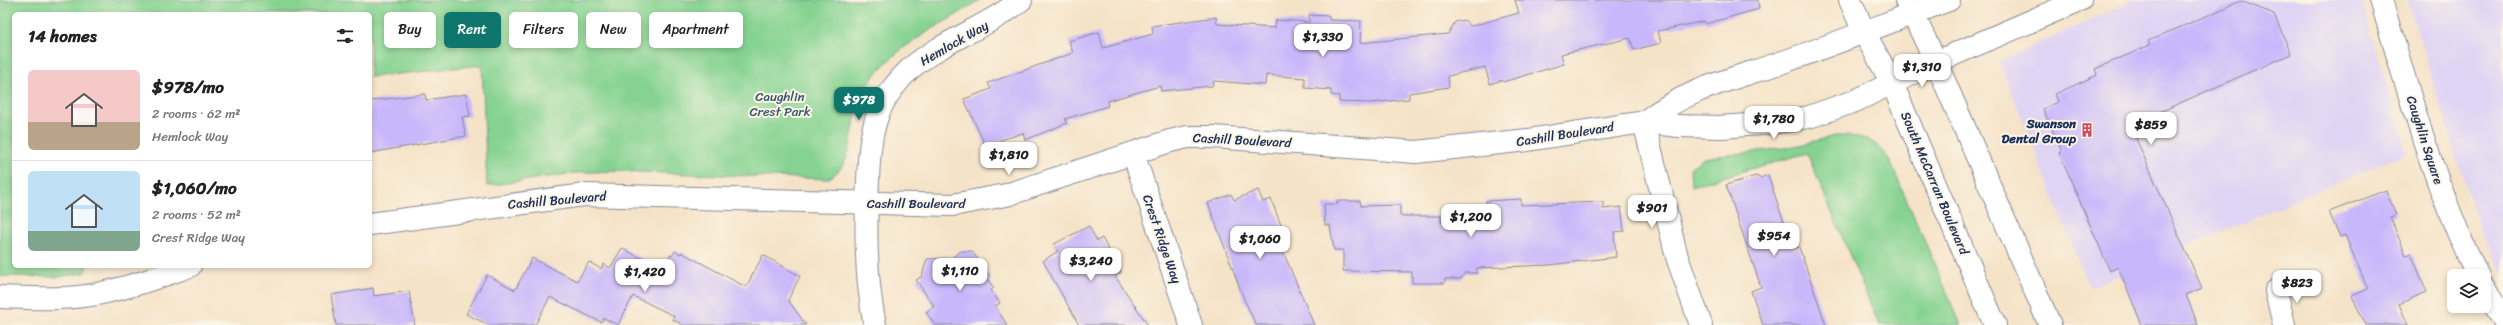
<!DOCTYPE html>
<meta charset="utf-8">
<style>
:root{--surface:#fff;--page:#f6f6f6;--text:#222;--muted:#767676;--line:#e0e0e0;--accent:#0f766e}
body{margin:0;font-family:Sriracha,sans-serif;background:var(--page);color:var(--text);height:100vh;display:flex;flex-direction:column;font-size:15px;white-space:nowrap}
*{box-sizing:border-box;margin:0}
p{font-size:13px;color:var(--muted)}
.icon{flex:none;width:22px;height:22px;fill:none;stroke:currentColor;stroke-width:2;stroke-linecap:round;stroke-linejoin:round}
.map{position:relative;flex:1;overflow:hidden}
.details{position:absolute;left:12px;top:12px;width:360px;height:256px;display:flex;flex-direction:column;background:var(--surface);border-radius:6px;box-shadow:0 2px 6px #0003}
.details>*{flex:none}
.top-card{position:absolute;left:384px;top:12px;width:380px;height:36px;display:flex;gap:8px}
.tools{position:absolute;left:2447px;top:269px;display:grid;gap:8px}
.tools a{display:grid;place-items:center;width:44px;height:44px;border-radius:6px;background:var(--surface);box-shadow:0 2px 6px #0003;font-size:20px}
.price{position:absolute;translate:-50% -34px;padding:0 9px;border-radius:8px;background:#fff;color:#222;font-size:13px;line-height:26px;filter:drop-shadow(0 1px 2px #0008)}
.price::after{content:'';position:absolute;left:50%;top:24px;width:12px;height:9px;margin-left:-6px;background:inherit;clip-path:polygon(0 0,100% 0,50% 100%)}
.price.selected{background:var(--accent);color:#fff}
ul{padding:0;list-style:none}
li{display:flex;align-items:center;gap:12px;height:100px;padding:0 16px}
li+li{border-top:1px solid var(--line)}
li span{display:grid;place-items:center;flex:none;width:112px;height:80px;border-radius:6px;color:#555}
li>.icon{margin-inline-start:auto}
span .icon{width:48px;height:48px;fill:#fffc;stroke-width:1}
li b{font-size:17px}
h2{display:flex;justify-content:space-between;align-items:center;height:48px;padding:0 16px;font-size:17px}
.pill{padding:0 14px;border-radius:6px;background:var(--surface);box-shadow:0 2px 6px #0003;font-size:14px;line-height:36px}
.pill.selected{background:var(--accent);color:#fff}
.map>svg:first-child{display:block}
</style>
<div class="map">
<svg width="2503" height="325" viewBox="0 0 2503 325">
<rect width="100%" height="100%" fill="#fcf5e5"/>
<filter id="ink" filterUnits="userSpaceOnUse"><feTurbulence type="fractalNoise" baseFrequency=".025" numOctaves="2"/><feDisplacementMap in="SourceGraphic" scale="8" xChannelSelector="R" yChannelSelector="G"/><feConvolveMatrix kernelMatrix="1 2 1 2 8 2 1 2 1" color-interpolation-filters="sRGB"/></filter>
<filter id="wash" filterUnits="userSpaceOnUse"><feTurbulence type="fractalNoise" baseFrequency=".012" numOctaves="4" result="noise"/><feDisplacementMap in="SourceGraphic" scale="16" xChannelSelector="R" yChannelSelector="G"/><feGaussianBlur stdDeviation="0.9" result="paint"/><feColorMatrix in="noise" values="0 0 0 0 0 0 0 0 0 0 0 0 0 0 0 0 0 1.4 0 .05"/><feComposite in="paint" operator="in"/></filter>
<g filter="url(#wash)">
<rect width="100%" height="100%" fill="#f5e3c8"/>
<!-- built -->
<path fill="#e0d4f4" d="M2134,0H2361L2407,153L2089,288L1999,61Z
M2407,0H2503V275L2483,237L2469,198Z"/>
<!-- green -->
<path fill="#86d391" stroke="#508178" d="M0,0H980C937,29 887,47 862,95C849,121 857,166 827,179L614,171L574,173L487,186L482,65L370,77V14H14V266H87L85,273L58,277L0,276Z
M1835,136C1863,136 1871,136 1889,159L1961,325H1879L1807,153L1691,186L1690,168L1704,158L1792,147Z"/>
<g id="blocks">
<!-- building -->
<path fill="#c9b7fb" d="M1515,0H1758L1759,9L1705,24V21L1658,31L1661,43L1634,50L1630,38L1561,54L1564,64L1503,82L1502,80L1490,84L1485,67L1448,76L1449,87L1409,93V99L1370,103L1339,102V96L1331,95V90L1305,88V78L1266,75L1265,85L1214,81L1212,86L1161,91L1160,86L1107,101L1108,106L1065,119L1067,123L1025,140L1023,133L985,145L964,99L991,89L988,83L1073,53L1069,41L1099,32L1103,48L1153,34L1152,26L1216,17L1217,24L1275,28L1276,20L1309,22V15L1329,16V20L1361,21L1360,43L1448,34L1455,22L1464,20L1471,26L1519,13Z
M2241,1L2274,14L2291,54L2130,125L2202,288L2186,295L2198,325H2142L2118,267L2110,271L2059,153L2062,152L2043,109L2058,102L2055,94L2097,75L2095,69L2150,45L2148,41Z
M425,94L426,100L466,94L470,116L462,117L466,136L370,153V101Z
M1768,175L1793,249L1799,247L1826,325H1763L1751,291L1761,287L1726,185L1756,176L1760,178Z
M1258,190L1263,202L1271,199L1289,246L1282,249L1314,325H1256L1244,299L1208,203L1231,194L1234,200Z
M2386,190L2396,215L2390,217L2406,255L2411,253L2427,292L2399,304L2408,325H2366L2352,296L2368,289L2345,235L2340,237L2329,212Z
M1521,199V205L1603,202V209L1621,207L1624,231L1614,232L1616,257L1549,265L1477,268V273H1465L1461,279H1445V283H1412V272L1343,271V250H1334L1330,225H1325L1324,204H1338L1337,201H1360L1361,206L1400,205V216H1441V222L1487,221L1486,201Z
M1089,226L1097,241L1102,238L1121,272L1115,276L1148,325H1079L1043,261L1058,251L1054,244Z
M622,248L663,270L670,255L672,256L675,251L681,254V252L746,287L763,255L800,276L788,300L806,325H683L672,319L674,316L633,296L618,325L604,318L601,322L550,297L535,325H489L466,314L487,275L515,290L532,258L577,281L589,262L601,269L604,264L610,268Z
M961,251H972L990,277L987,279L994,288L991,290L1000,303L995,306L1007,325H935L926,312L934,306L916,280L922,276L927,259L951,258Z
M373,288L374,296L409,291L415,325H336L331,295Z"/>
</g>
</g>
<g filter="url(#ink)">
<use href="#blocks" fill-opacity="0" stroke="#888993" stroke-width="1"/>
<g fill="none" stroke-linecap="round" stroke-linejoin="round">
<defs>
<path id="minor" d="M2381,0C2409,93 2435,189 2478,276
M1644,122L1677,257L1701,325
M1133,153L1191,325
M2484,288L2503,319
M2276,291L2284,325
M875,325C865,277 865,229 868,180C869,158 870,133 879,112C885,96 899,79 911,68C944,40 988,27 1021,0"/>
<path id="tertiary" d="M1644,122C1692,86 1732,80 1786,61C1841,42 1894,20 1949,0
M370,224L584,195L952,205L1006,195L1170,141L1188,137H1214L1416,152L1528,140L1644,122L1679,126L1722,127L1772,123L1809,117L1855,101L1936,62L2080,0
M0,297C31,298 62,300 92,295C126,289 158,277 190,266"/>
<path id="primary" d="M1850,0L1864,32L1892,83L1995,325
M1906,0L1936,62L2050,325"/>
</defs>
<!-- minor casing -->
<use href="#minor" stroke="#888993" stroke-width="24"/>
<!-- tertiary casing -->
<use href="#tertiary" stroke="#888993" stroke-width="24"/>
<!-- primary casing -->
<use href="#primary" stroke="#888993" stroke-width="24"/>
<!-- minor -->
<use href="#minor" stroke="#fff" stroke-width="22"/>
<!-- tertiary -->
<use href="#tertiary" stroke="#fff" stroke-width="22"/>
<!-- primary -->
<use href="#primary" stroke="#fff" stroke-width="22"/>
</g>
</g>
<!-- icons -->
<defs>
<symbol id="building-bare" viewBox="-9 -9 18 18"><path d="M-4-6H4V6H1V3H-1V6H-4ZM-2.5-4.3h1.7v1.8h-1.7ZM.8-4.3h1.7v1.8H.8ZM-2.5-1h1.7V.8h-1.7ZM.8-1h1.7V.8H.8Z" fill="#d1495b" stroke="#fcf5e5" stroke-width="2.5" paint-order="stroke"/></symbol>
</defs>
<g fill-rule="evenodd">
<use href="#building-bare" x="2077" y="120" width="20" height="20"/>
</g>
<g text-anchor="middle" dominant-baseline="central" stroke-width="4" stroke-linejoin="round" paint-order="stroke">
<!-- street labels -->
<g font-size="13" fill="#1b2f5e" stroke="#fcf5e5">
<text transform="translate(954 43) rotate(-30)">Hemlock Way</text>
<text transform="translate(1565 134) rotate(-9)">Cashill Boulevard</text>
<text transform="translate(1242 140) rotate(3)">Cashill Boulevard</text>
<text transform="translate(2425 140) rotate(72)">Caughlin Square</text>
<text transform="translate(1935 183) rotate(67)">South McCarran Boulevard</text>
<text transform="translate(557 200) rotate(-5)">Cashill Boulevard</text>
<text x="916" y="203">Cashill Boulevard</text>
<text transform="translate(1162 239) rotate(71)">Crest Ridge Way</text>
</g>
<!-- park labels -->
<g font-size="13" fill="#36586b" stroke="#fcf5e5">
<text x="780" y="96">Caughlin<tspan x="780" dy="15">Crest Park</tspan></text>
</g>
<!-- poi labels -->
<g font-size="13" font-weight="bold" fill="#1b2f5e" stroke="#fcf5e5" text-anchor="end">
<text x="2076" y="123">Swanson<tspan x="2076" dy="15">Dental Group</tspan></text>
</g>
</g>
</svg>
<div class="tools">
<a><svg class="icon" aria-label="layers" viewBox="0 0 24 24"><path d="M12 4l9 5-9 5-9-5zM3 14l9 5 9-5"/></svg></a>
</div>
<b class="price" style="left:1323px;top:58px">$1,330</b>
<b class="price" style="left:1922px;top:88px">$1,310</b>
<b class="price selected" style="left:859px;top:121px">$978</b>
<b class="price" style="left:1774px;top:140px">$1,780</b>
<b class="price" style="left:2151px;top:146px">$859</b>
<b class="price" style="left:1009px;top:176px">$1,810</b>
<b class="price" style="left:1652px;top:229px">$901</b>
<b class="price" style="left:1471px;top:238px">$1,200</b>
<b class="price" style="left:1774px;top:257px">$954</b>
<b class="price" style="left:1260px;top:260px">$1,060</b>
<b class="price" style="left:1091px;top:282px">$3,240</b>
<b class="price" style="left:960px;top:292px">$1,110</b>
<b class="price" style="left:645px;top:293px">$1,420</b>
<b class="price" style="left:2297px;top:304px">$823</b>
<div class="top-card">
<a class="pill">Buy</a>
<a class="pill selected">Rent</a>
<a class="pill">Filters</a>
<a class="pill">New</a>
<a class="pill">Apartment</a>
</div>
<section class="details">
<h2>14 homes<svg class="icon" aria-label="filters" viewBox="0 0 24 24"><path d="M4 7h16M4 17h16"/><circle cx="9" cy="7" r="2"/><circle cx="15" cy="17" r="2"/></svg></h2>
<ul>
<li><span style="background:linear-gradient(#f6c9c9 65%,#b9a48a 0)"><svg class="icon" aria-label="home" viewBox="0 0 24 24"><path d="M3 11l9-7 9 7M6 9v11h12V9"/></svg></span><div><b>$978/mo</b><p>2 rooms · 62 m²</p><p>Hemlock Way</p></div></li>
<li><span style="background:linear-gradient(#bfe0f5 75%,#7fa58c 0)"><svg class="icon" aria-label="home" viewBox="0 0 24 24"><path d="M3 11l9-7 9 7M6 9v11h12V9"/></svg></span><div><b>$1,060/mo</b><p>2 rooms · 52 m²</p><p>Crest Ridge Way</p></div></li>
</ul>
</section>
</div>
